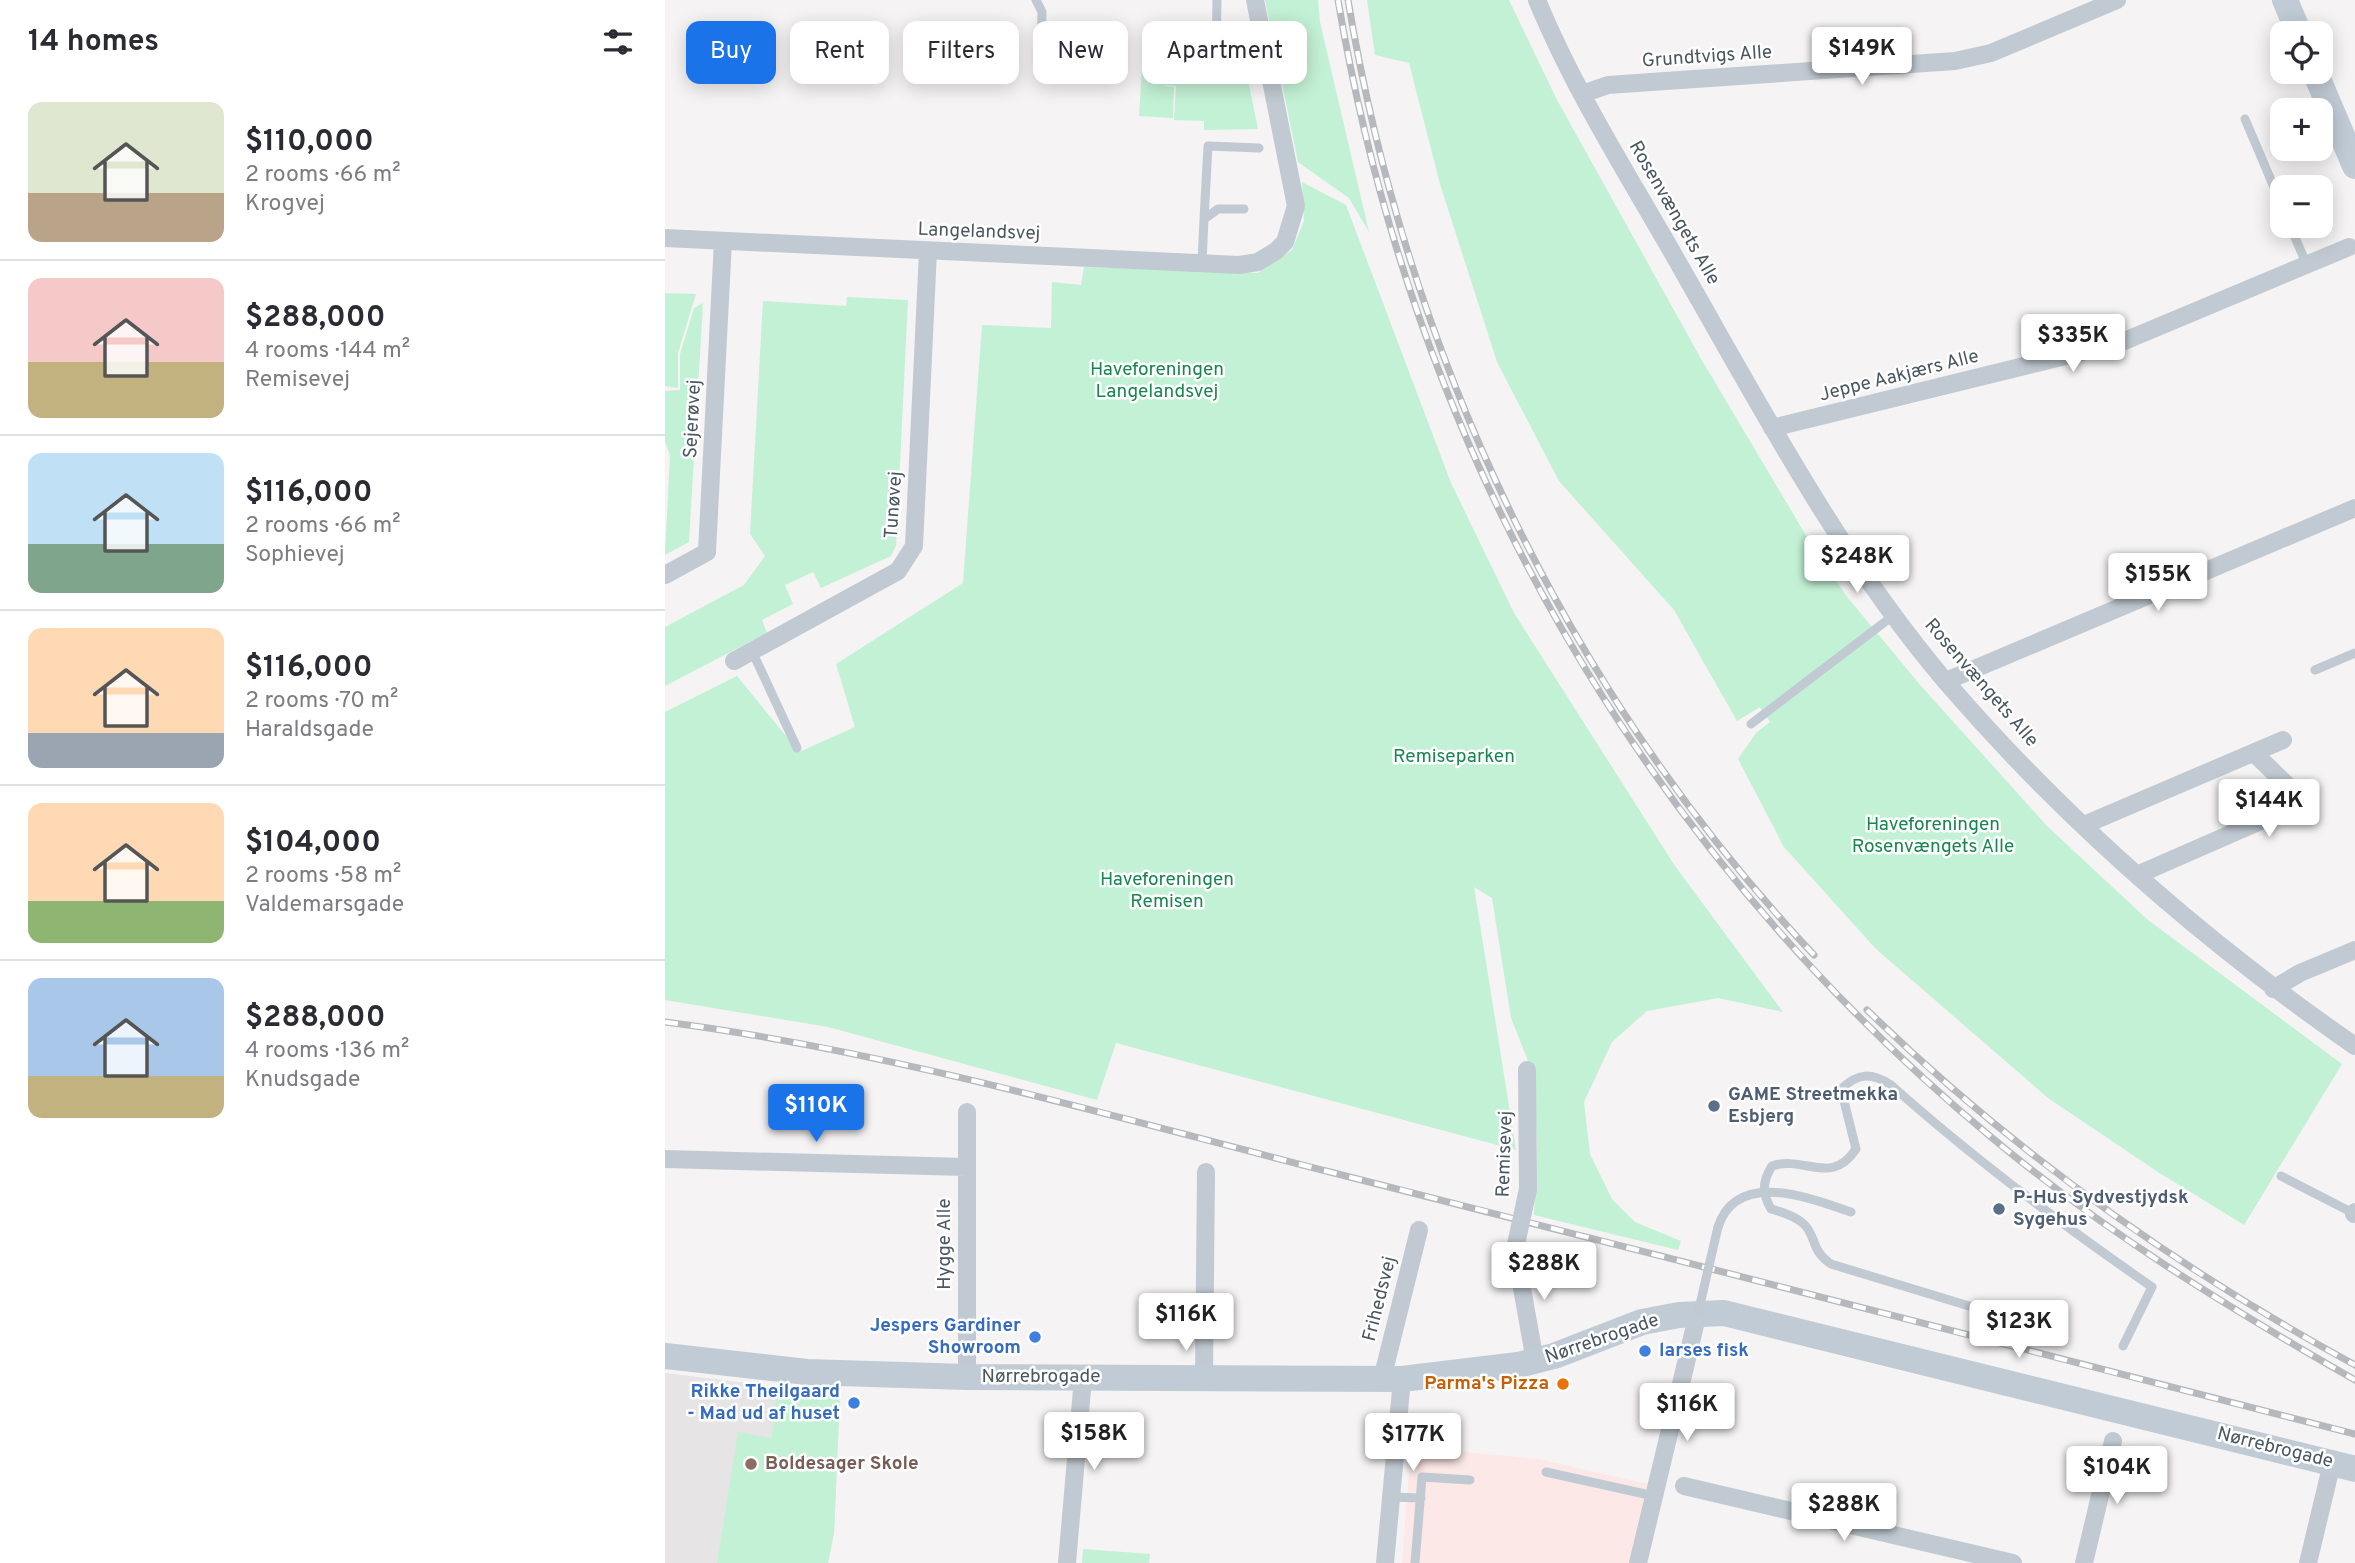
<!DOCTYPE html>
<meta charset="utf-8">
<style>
:root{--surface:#fff;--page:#f2f2f3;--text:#2b2b33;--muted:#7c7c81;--line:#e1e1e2;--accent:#1a73e8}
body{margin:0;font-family:Overpass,sans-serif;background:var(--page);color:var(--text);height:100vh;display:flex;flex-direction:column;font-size:26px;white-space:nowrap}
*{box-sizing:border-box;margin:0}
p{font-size:23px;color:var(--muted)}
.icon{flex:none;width:38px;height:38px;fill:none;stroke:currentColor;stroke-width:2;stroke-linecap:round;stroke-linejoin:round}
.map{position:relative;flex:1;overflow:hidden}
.panel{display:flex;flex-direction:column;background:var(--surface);width:665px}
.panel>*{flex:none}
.banner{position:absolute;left:21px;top:21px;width:665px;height:63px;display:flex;gap:14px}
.controls{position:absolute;left:1605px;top:21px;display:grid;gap:14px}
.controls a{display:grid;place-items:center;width:63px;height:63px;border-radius:14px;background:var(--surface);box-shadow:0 4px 18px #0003;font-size:35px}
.price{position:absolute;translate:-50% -60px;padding:0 16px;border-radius:7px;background:#fff;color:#222;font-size:23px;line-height:46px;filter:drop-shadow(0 2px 4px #0008)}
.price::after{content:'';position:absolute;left:50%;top:42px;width:21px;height:16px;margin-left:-10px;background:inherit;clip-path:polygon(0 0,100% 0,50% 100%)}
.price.active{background:var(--accent);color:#fff}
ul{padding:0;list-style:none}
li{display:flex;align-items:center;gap:21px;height:175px;padding:0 28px}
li+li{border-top:2px solid var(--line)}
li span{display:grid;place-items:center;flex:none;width:196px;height:140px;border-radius:14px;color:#555}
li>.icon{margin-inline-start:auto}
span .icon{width:84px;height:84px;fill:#fffc;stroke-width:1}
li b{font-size:30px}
h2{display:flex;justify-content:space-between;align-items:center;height:84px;padding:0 28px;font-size:30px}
.tag{padding:0 24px;border-radius:14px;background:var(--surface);box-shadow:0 4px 18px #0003;font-size:24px;line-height:63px}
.tag.active{background:var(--accent);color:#fff}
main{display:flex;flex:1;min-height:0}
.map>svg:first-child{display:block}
</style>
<main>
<section class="panel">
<h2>14 homes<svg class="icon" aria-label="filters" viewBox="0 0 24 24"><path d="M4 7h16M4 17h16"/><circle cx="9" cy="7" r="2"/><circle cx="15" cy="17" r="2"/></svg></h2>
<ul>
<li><span style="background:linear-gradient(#dfe7d0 65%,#b9a48a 0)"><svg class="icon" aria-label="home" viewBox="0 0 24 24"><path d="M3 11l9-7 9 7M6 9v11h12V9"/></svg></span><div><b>$110,000</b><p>2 rooms · 66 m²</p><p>Krogvej</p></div></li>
<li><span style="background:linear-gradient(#f6c9c9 60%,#c2b280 0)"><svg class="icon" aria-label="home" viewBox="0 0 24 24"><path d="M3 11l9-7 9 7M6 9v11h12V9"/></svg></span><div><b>$288,000</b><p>4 rooms · 144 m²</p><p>Remisevej</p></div></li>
<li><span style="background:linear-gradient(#bfe0f5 65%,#7fa58c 0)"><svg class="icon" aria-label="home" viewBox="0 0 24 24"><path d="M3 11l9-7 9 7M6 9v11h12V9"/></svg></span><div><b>$116,000</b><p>2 rooms · 66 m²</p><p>Sophievej</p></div></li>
<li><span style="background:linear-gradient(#ffd9b3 75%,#9aa5b1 0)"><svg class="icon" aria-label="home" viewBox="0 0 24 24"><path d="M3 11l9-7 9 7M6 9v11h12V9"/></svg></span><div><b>$116,000</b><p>2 rooms · 70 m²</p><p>Haraldsgade</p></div></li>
<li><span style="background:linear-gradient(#ffd9b3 70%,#8fb573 0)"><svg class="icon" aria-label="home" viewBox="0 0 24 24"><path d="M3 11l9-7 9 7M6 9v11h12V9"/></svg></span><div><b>$104,000</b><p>2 rooms · 58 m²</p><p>Valdemarsgade</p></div></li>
<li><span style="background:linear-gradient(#a9c7e8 70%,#c2b280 0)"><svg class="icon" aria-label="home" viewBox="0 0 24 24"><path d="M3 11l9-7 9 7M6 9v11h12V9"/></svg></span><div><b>$288,000</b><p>4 rooms · 136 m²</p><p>Knudsgade</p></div></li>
</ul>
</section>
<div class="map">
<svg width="1690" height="1563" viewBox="0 0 1690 1563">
<rect width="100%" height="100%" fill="#f5f3f3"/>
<!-- education -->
<path fill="#e6e4e5" d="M0,1373L175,1394L169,1533L163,1563H0Z"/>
<!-- medical -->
<path fill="#fce8e6" d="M746,1447L873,1459L983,1484L964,1563H737Z"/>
<!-- green -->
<path fill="#c3f1d5" d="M600,0H653L655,22L704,232L684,198L633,162Z
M702,0H844L892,100L1035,357L1149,549L1183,598L1256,686L1383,827L1483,920L1677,1064L1579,1225L1493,1172L1383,1098L1211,949L1119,847L1073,759L1091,733L1105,722L1095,707L1072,721L1009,610L894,481L832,362L775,184L744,63L710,55Z
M502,64L580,65L593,129L539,130V121L509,120L511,86L501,85Z
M477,67L501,68L500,86L509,87L508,118L474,116Z
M637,182L681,205L786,483L849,613L1010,866L1118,1012L1053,998L982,1011L947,1042L919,1102L925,1154L947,1199L970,1222L1016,1241L1013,1250L869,1215L872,1143L869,1076L846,1018L827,898L809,887L851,1150L451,1043L432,1100L163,1027L0,1000V712L72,676L134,752L190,727L171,664L298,583L317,325L386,328L387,282L416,285L419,267L593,273L627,250L639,221Z
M0,293L31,294L13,353V388L0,386Z
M182,297L243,300L231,546L226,556L156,588L148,572L120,585L128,604L97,620L102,633L0,686V627L79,585L100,556L85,534L98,301L181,306Z
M38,303L24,542L0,555L5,455L0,441V391L15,390V354L29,308Z
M112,1392L175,1394L169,1533L163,1563H52L73,1432L106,1438Z
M418,1549L485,1554L484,1563H417Z"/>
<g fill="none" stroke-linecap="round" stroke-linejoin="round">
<!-- lane -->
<path stroke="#c1cad2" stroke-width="9" d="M371,0L377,12L376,50
M551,54L552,0
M1580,119L1617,206
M539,219L543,146L594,148
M1625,226L1642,265
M537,263L539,219L553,209H579
M87,651L132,748
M1650,670L1690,653
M1086,724L1229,615
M1616,1176L1690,1214
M1053,1227C1072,1168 1147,1199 1186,1212
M1327,1313L1166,1264C1136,1244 1163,1224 1106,1209C1097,1193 1097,1182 1107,1166C1140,1155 1166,1187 1191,1149L1176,1089C1193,1073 1206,1072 1226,1085C1309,1159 1396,1224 1487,1287L1458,1346
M881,1472L989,1496
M726,1497L756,1498
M750,1563L757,1477L805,1480"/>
<!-- street -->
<path stroke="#c1cad2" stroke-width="18" d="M872,0C911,95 969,184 1019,273C1099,413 1177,560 1282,683C1401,821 1540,942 1690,1046
M917,94L943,85L1290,61L1326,53L1452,0
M0,238L574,265L593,262L611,251L620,242L631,206L590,0
M1107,428L1457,342L1684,247
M0,575L42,552L58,241
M69,661L233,571L249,546L263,251
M1281,681L1690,508
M1419,825L1618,740
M1472,875L1616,812L1622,805L1623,786L1589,753
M1608,989L1635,973L1690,950
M862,1070L863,1189
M302,1112V1377
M0,1159L301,1167
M1689,1214L1690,1212
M850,1249L870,1361
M539,1376L541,1172
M717,1379L754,1230
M1019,1486L1348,1563
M402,1563L418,1378
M720,1563L737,1379
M973,1563L1033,1313
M1419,1563L1448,1441
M1643,1563L1667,1463"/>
<!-- secondary -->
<path stroke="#c1cbd6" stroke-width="26" d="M1620,0L1634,33
M1650,72L1690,166
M0,1356L142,1372L302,1377L737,1379L853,1365L889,1356L977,1322L1014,1315L1059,1313L1690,1469"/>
<defs>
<path id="rail" d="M673,0C749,451 975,845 1326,1137C1438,1231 1564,1308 1690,1380
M683,0C742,354 902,693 1149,955
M1202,1010C1348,1152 1512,1268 1690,1365
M0,1022C225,1051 445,1116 665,1172C1007,1258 1348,1347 1690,1434"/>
</defs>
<!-- rail casing -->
<use href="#rail" stroke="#b5b8bd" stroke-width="7"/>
<!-- rail -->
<use href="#rail" stroke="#fff" stroke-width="4.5" stroke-dasharray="13" stroke-linecap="butt"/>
<!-- lane-bridge -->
<path stroke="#c1cad2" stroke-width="9" d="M1033,1313L1053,1227"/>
<!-- street-bridge -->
<path stroke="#c1cad2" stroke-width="18" d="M850,1249L863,1189"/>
</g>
<!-- markers -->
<g fill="#5c6f8a" stroke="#fff" stroke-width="2.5">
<circle cx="1049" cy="1106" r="7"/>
<circle cx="1334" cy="1209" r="7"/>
</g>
<g fill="#3f7fe0" stroke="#fff" stroke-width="2.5">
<circle cx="370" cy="1337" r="7"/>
<circle cx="980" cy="1351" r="7"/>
<circle cx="189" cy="1403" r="7"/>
</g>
<circle fill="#e8710a" stroke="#fff" stroke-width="2.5" cx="898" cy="1384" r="7"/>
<circle fill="#8d6e63" stroke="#fff" stroke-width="2.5" cx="86" cy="1464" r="7"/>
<g text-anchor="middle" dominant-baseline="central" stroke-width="5" stroke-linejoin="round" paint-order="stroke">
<!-- street labels -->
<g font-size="19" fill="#4a5661" stroke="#fff">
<text transform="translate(1042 57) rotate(-4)">Grundtvigs Alle</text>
<text transform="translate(1009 213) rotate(60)">Rosenvængets Alle</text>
<text transform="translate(314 232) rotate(2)">Langelandsvej</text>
<text transform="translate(1234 376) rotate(-14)">Jeppe Aakjærs Alle</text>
<text transform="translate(28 419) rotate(-87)">Sejerøvej</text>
<text transform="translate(229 505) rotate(-86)">Tunøvej</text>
<text transform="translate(1316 683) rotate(49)">Rosenvængets Alle</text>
<text transform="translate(840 1154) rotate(-88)">Remisevej</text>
<text transform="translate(280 1244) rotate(-90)">Hygge Alle</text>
<text transform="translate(715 1299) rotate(-76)">Frihedsvej</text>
<text transform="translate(937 1339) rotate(-19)">Nørrebrogade</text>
<text x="376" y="1377">Nørrebrogade</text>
<text transform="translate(1610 1448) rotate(14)">Nørrebrogade</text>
</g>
<!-- park labels -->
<g font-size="19" fill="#17864f" stroke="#fff">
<text x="492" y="370">Haveforeningen<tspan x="492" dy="22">Langelandsvej</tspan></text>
<text x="789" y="757">Remiseparken</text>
<text x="1268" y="825">Haveforeningen<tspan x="1268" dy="22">Rosenvængets Alle</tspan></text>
<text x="502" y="880">Haveforeningen<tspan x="502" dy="22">Remisen</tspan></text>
</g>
<!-- service labels -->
<g font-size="19" font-weight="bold" fill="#4e5e75" stroke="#fff" text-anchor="start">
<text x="1063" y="1095">GAME Streetmekka<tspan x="1063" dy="22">Esbjerg</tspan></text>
<text x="1348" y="1198">P-Hus Sydvestjydsk<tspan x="1348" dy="22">Sygehus</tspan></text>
</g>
<!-- shop labels -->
<g font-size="19" font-weight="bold" fill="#366cbe" stroke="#fff" text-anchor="end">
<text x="356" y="1326">Jespers Gardiner<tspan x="356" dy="22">Showroom</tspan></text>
<text x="994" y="1351" text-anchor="start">larses fisk</text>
<text x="175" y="1392">Rikke Theilgaard<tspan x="175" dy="22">- Mad ud af huset</tspan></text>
</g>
<!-- food labels -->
<g font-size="19" font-weight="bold" fill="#c56008" stroke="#fff" text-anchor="end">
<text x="884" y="1384">Parma's Pizza</text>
</g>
<!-- education labels -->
<g font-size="19" font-weight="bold" fill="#785e54" stroke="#fff" text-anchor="start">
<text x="100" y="1464">Boldesager Skole</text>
</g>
</g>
</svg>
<div class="controls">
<a><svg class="icon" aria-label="locate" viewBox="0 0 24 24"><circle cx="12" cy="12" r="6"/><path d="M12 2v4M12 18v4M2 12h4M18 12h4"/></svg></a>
<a>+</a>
<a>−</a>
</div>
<b class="price" style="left:1197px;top:87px">$149K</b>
<b class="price" style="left:1408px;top:374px">$335K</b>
<b class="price" style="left:1192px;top:595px">$248K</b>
<b class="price" style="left:1493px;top:613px">$155K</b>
<b class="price" style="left:1604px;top:839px">$144K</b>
<b class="price active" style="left:151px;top:1144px">$110K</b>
<b class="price" style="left:879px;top:1302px">$288K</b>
<b class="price" style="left:521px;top:1353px">$116K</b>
<b class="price" style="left:1354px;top:1360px">$123K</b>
<b class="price" style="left:1022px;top:1443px">$116K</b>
<b class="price" style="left:429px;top:1472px">$158K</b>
<b class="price" style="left:748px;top:1473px">$177K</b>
<b class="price" style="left:1452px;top:1506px">$104K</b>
<b class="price" style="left:1179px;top:1543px">$288K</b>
<div class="banner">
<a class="tag active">Buy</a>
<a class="tag">Rent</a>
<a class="tag">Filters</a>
<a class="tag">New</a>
<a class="tag">Apartment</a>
</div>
</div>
</main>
